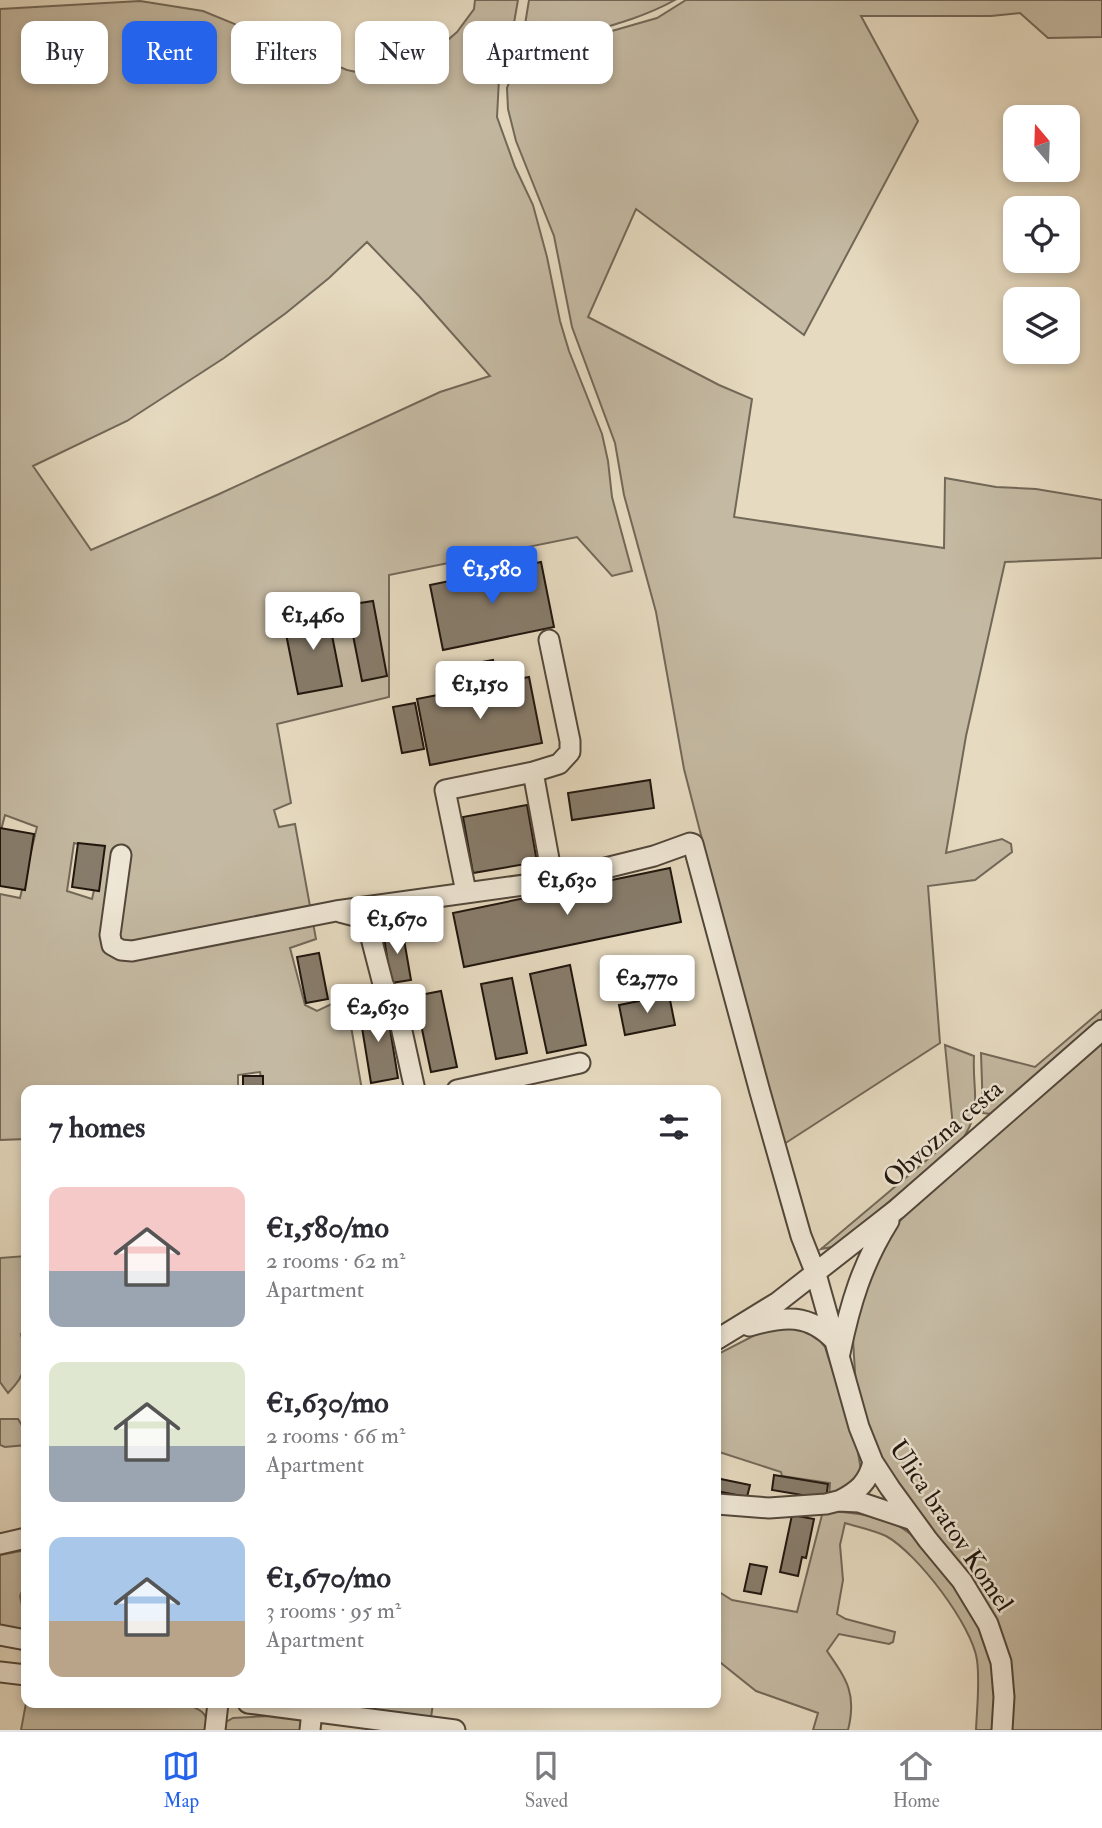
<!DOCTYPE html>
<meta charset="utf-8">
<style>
:root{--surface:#fff;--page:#f2f2f3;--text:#2b2b33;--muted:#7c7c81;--line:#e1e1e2;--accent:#2563eb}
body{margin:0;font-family:"IM FELL Double Pica",serif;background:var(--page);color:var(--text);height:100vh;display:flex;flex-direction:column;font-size:26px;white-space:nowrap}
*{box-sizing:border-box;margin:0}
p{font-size:23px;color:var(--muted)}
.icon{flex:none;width:38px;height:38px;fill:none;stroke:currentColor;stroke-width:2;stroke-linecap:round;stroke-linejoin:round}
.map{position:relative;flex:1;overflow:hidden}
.drawer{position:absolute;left:21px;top:1085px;width:700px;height:623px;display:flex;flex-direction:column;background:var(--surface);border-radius:14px;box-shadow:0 4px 10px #0003}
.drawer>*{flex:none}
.banner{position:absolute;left:21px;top:21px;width:700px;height:63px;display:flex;gap:14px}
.needle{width:46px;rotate:341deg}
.tools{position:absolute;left:1003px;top:105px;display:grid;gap:14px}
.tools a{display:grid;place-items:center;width:77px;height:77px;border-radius:14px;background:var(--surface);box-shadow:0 4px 10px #0003;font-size:35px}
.price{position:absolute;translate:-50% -60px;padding:0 16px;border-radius:7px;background:#fff;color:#222;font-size:23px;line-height:46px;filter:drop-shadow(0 2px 4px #0008)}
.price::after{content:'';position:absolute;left:50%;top:42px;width:21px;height:16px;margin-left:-10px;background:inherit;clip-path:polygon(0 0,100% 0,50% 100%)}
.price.selected{background:var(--accent);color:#fff}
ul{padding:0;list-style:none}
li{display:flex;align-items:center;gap:21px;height:175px;padding:0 28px}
li span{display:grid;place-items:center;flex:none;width:196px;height:140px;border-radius:14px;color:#555}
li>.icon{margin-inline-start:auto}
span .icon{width:84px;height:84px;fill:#fffc;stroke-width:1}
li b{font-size:30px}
h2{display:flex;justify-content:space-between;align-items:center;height:84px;padding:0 28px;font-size:30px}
.chip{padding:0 24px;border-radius:14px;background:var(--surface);box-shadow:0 4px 10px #0003;font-size:24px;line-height:63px}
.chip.selected{background:var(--accent);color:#fff}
.tab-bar{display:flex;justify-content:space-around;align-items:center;height:98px;border-top:2px solid var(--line);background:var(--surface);font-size:19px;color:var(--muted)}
.tab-bar a{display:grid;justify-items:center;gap:4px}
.tab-bar .selected{color:var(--accent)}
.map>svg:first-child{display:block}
</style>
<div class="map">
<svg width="1102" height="1730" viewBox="0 0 1102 1730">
<rect width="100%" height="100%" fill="#e6dac0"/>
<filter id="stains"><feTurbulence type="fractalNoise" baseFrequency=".00286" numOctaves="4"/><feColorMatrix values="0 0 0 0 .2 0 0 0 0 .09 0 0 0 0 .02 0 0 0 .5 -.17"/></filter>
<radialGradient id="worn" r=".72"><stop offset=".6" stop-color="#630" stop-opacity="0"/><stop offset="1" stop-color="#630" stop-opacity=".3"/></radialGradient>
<!-- green -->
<path fill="#c4b9a2" stroke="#726858" stroke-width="2" fill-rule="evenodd" d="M475,0H518L508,57L499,79L497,117L515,167L533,205L547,257L560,321L569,351L602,434L608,461L612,497L632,571L612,576L577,537L389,575V697L277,724L291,803L274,810L279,827L295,824L316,939L290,948L305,1005L317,1011L338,1001L347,1003L362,1090H247L263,1088L260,1072L238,1075V1090H26V1139L0,1140V894L20,898L37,827L5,815L0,834V9L140,1L203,11L347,70L380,77L412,71L457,32L474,9ZM367,242L419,296L490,376L440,392L217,495L91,550L33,466L127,421L224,358L286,313L329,278ZM74,843L103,850L92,899L67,891Z
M529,0H675C627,27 570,33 520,55Z
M686,0H1102V37L1048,38L1020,13L991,16H861L918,121L804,335L636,209L588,317L719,385L752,399L734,517L944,548L945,478L996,487L1036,489L1102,500V558L1005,562L966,736L946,853L1002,839L1011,844L1012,852L975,880L928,886L940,1043L781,1146L684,769L656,612L624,495L615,443L572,327L554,236L516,141L508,109L507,88L512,75L536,55L556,47L657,18Z
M1102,1010V1020L998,1109L991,1114L983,1113L981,1053L1035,1067Z
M1102,1042V1730H1010L1008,1663L932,1534L878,1454L861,1410L856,1388L853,1340L859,1295L897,1224L915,1205Z
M945,1045L974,1056C972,1094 984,1109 960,1143L850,1234L832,1247L821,1249L954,1137Z
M26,1256V1272L23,1273L26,1332L21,1334C28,1361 28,1373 8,1393L0,1382V1258Z
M783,1325C802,1329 813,1331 825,1347L857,1447L861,1470L860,1481L829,1497L830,1483L782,1476L781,1472L716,1451V1355L759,1333Z
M0,1419H18L26,1432V1445L5,1447L0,1445Z
M823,1511C849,1512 873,1514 897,1525C929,1541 978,1615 990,1649C999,1675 995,1704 993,1730H976C977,1707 980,1682 977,1660C972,1625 917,1553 886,1536C873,1530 858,1527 845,1523L840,1545L843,1580L837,1614L846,1619L895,1632L893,1642L889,1644L839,1634L827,1651C847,1680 857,1694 848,1730H813L818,1713L756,1691L716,1659V1590L732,1600L797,1612Z
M26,1550V1582L20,1596L22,1605L26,1607V1634L0,1630V1555Z
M26,1703H182C198,1708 208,1711 209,1730H21Z
M303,1703H433L431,1718Z
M287,1715C297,1716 302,1720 305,1730H222L226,1722L233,1718Z"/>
<!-- building -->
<path fill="#877c6b" stroke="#20160e" stroke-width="2" d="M541,562L554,627L443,650L430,585Z
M373,601L387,676L362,681L347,605Z
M327,610L342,686L298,694L283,619Z
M493,660L497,683L450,692L446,669Z
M529,677L542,743L430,765L417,699Z
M415,703L424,749L402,753L393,707Z
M650,780L654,808L572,820L568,793Z
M527,805L537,862L473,873L463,817Z
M0,828L34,834L25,890L0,886Z
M78,843L105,846L99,891L72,887Z
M670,868L681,922L464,967L453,913Z
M402,928L411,980L391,983L383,931Z
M319,953L328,999L306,1003L297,957Z
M570,965L586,1045L547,1053L530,974Z
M512,978L527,1053L496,1059L481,984Z
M441,991L457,1067L431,1072L415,996Z
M669,995L675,1025L625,1035L619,1005Z
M386,1004L398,1078L371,1083L359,1009Z
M243,1076H263V1086H243Z
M774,1475L828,1484L826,1499L772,1490Z
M716,1478L750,1485L747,1497L716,1491Z
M792,1515L814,1519L806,1558L802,1557L798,1576L780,1572Z
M750,1564L767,1567L761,1594L744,1591Z"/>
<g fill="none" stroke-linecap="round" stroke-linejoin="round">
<defs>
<path id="minor" d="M549,640L570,741V752L559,764L533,772L553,881
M121,855L110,935L112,945L121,950L132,951L336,911L553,881L654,856L690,843L693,844L760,1092L801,1236L816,1274L859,1427L873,1462L890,1488L928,1540L962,1581L988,1624L1001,1662L1004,1697L1002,1730
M466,892L445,790L533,772
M340,912L363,918L368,926L383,984L398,1013L415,1090
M457,1090L580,1063
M749,1326C784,1316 809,1313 835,1341
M716,1340L778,1302L897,1209L1102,1030
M840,1353C850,1304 862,1264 889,1221
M839,1501C858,1491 868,1483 873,1462
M717,1504L769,1508L826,1504L838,1501L859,1502L913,1520
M0,1544L26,1538
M0,1635L26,1640
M0,1672L26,1675
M248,1703L455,1730
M215,1730L218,1703
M310,1730L312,1711"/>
</defs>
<!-- minor casing -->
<use href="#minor" stroke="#52473a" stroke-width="23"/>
<!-- minor -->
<use href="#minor" stroke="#efe7d6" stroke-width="19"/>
</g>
<g text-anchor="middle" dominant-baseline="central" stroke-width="5" stroke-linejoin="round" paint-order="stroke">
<!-- street labels -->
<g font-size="26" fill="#20160e" stroke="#efe7d6">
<text transform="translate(943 1134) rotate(-41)">Obvozna cesta</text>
<text transform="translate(951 1526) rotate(56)">Ulica bratov Komel</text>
</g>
</g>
<rect width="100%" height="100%" filter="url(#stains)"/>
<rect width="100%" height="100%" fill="url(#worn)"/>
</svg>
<div class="tools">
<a><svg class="needle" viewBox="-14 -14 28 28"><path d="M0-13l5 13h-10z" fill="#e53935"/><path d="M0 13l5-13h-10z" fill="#7c7c81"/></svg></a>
<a><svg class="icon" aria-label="locate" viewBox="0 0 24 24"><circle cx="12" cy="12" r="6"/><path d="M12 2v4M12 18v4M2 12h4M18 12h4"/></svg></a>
<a><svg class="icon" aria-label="layers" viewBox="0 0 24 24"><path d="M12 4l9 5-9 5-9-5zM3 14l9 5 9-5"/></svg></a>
</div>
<b class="price selected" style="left:492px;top:606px">€1,580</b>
<b class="price" style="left:313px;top:652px">€1,460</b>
<b class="price" style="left:480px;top:721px">€1,150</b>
<b class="price" style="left:567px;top:917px">€1,630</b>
<b class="price" style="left:397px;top:956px">€1,670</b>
<b class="price" style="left:647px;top:1015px">€2,770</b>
<b class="price" style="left:378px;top:1044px">€2,630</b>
<div class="banner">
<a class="chip">Buy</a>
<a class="chip selected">Rent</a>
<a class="chip">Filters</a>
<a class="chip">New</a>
<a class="chip">Apartment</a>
</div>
<section class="drawer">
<h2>7 homes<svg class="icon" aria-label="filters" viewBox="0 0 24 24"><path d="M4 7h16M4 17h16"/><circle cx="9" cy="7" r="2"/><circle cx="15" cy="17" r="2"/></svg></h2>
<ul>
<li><span style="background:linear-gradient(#f6c9c9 60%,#9aa5b1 0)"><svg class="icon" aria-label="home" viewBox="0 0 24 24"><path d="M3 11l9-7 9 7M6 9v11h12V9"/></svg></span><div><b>€1,580/mo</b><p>2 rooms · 62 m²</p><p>Apartment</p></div></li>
<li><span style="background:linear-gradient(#dfe7d0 60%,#9aa5b1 0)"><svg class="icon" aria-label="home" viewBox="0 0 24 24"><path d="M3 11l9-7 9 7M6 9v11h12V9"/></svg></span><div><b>€1,630/mo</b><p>2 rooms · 66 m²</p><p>Apartment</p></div></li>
<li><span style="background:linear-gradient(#a9c7e8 60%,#b9a48a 0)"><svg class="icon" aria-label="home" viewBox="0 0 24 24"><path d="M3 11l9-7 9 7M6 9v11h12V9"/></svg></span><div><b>€1,670/mo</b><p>3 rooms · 95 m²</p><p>Apartment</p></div></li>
</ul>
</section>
</div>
<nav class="tab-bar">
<a class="selected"><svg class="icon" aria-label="map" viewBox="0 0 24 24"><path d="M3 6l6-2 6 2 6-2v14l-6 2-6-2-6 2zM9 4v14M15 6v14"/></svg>Map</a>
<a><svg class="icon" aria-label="saved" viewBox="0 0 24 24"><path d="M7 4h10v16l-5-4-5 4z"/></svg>Saved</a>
<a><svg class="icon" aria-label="home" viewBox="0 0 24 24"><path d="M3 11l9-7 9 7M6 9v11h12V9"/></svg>Home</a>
</nav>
